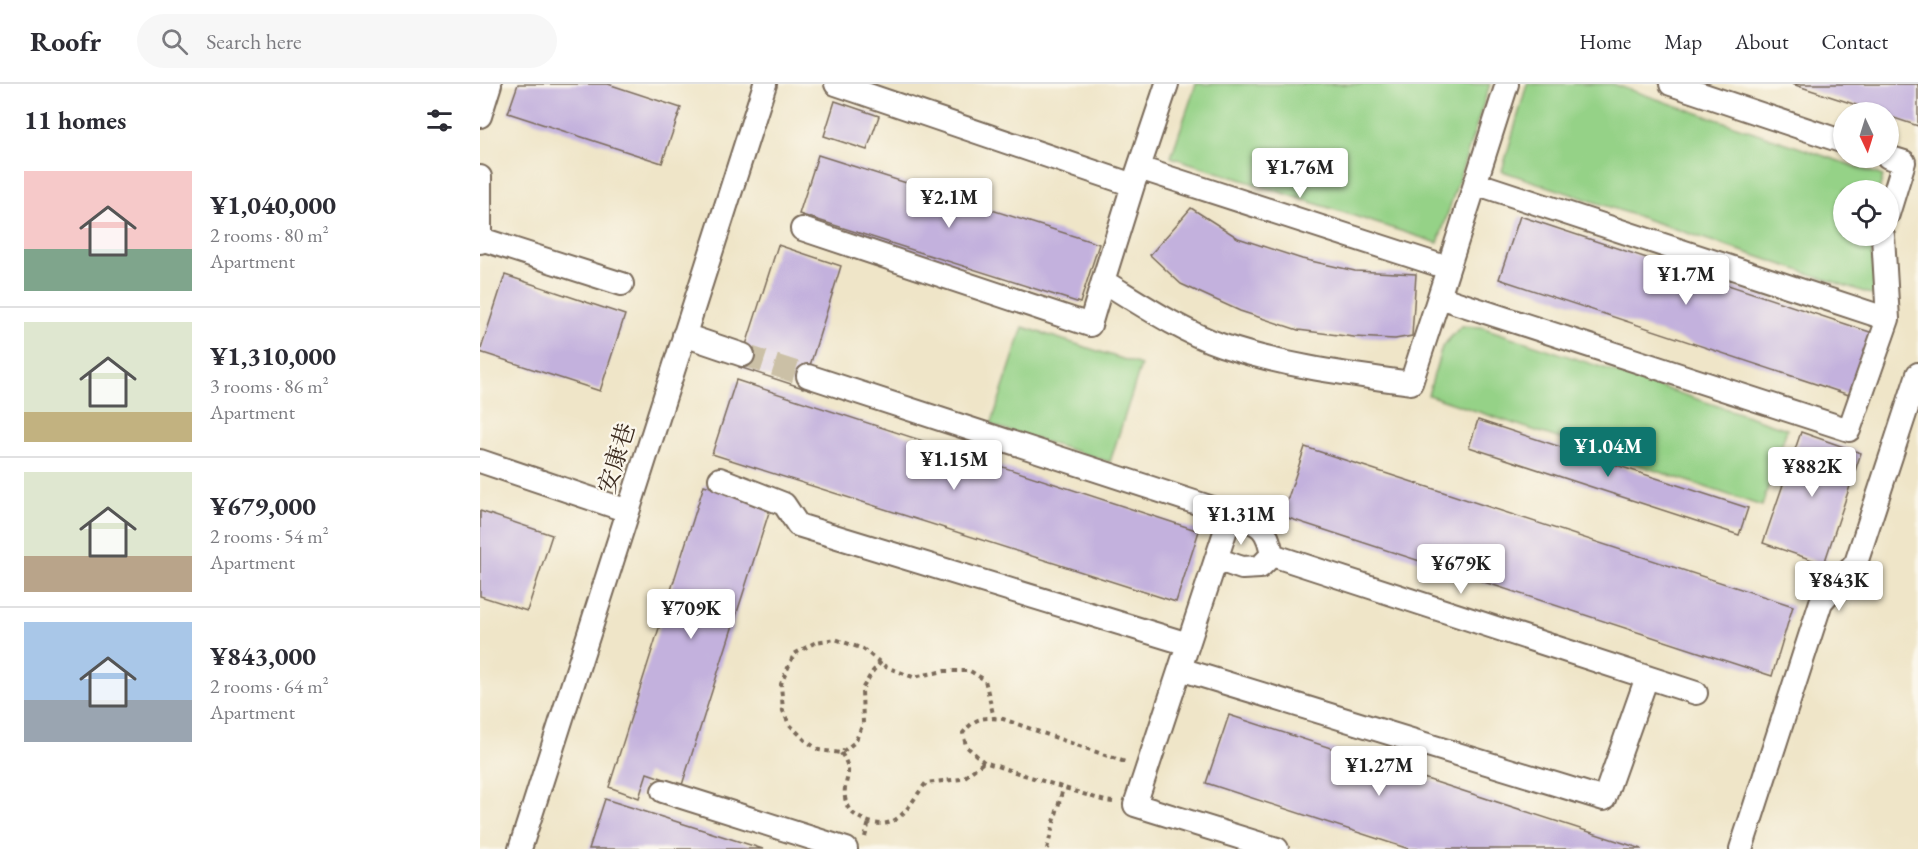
<!DOCTYPE html>
<meta charset="utf-8">
<style>
:root{--surface:#fff;--page:#f7f7f7;--text:#2b2b33;--muted:#7c7c81;--line:#e1e1e2;--accent:#0f766e}
body{margin:0;font-family:"EB Garamond","Noto Serif SC",serif;background:var(--page);color:var(--text);height:100vh;display:flex;flex-direction:column;font-size:22px;white-space:nowrap}
*{box-sizing:border-box;margin:0}
p{font-size:20px;color:var(--muted)}
.icon{flex:none;width:33px;height:33px;fill:none;stroke:currentColor;stroke-width:2;stroke-linecap:round;stroke-linejoin:round}
.map{position:relative;flex:1;overflow:hidden}
.side{display:flex;flex-direction:column;background:var(--surface);width:480px}
.side>*{flex:none}
.needle{width:39px;rotate:176deg}
.fabs{position:absolute;left:1353px;top:18px;display:grid;gap:12px}
.fabs a{display:grid;place-items:center;width:66px;height:66px;border-radius:50%;background:var(--surface);box-shadow:0 2px 4px #0004;font-size:30px}
.price{position:absolute;translate:-50% -51px;padding:0 14px;border-radius:6px;background:#fff;color:#222;font-size:20px;line-height:39px;filter:drop-shadow(0 2px 3px #0008)}
.price::after{content:'';position:absolute;left:50%;top:36px;width:18px;height:14px;margin-left:-9px;background:inherit;clip-path:polygon(0 0,100% 0,50% 100%)}
.price.on{background:var(--accent);color:#fff}
ul{padding:0;list-style:none}
li{display:flex;align-items:center;gap:18px;height:150px;padding:0 24px}
li+li{border-top:2px solid var(--line)}
li span{display:grid;place-items:center;flex:none;width:168px;height:120px;border-radius:0px;color:#555}
li>.icon{margin-inline-start:auto}
span .icon{width:72px;height:72px;fill:#fffc;stroke-width:1}
li b{font-size:26px}
h2{display:flex;justify-content:space-between;align-items:center;height:72px;padding:0 24px;font-size:26px}
header{display:flex;align-items:center;gap:36px;box-sizing:border-box;height:84px;padding:0 30px;background:var(--surface);border-bottom:2px solid var(--line)}
header strong{font-size:28px}
nav{display:flex;gap:33px;margin-inline-start:auto;font-size:21px}
.search{width:420px;height:54px;background:var(--page);display:flex;align-items:center;gap:15px;box-sizing:border-box;padding:0 21px;border-radius:33px;color:var(--muted);font-size:22px}
main{display:flex;flex:1;min-height:0}
.map>svg:first-child{display:block}
</style>
<header>
<strong>Roofr</strong>
<div class="search"><svg class="icon" aria-label="search" viewBox="0 0 24 24"><circle cx="10" cy="10" r="6"/><path d="M15 15l6 6"/></svg>Search here</div>
<nav><a>Home</a><a>Map</a><a>About</a><a>Contact</a></nav>
</header>
<main>
<section class="side">
<h2>11 homes<svg class="icon" aria-label="filters" viewBox="0 0 24 24"><path d="M4 7h16M4 17h16"/><circle cx="9" cy="7" r="2"/><circle cx="15" cy="17" r="2"/></svg></h2>
<ul>
<li><span style="background:linear-gradient(#f6c9c9 65%,#7fa58c 0)"><svg class="icon" aria-label="home" viewBox="0 0 24 24"><path d="M3 11l9-7 9 7M6 9v11h12V9"/></svg></span><div><b>¥1,040,000</b><p>2 rooms · 80 m²</p><p>Apartment</p></div></li>
<li><span style="background:linear-gradient(#dfe7d0 75%,#c2b280 0)"><svg class="icon" aria-label="home" viewBox="0 0 24 24"><path d="M3 11l9-7 9 7M6 9v11h12V9"/></svg></span><div><b>¥1,310,000</b><p>3 rooms · 86 m²</p><p>Apartment</p></div></li>
<li><span style="background:linear-gradient(#dfe7d0 70%,#b9a48a 0)"><svg class="icon" aria-label="home" viewBox="0 0 24 24"><path d="M3 11l9-7 9 7M6 9v11h12V9"/></svg></span><div><b>¥679,000</b><p>2 rooms · 54 m²</p><p>Apartment</p></div></li>
<li><span style="background:linear-gradient(#a9c7e8 65%,#9aa5b1 0)"><svg class="icon" aria-label="home" viewBox="0 0 24 24"><path d="M3 11l9-7 9 7M6 9v11h12V9"/></svg></span><div><b>¥843,000</b><p>2 rooms · 64 m²</p><p>Apartment</p></div></li>
</ul>
</section>
<div class="map">
<svg width="1438" height="765" viewBox="0 0 1438 765">
<rect width="100%" height="100%" fill="#fbf7ec"/>
<filter id="ink" filterUnits="userSpaceOnUse"><feTurbulence type="fractalNoise" baseFrequency=".0167" numOctaves="2"/><feDisplacementMap in="SourceGraphic" scale="12" xChannelSelector="R" yChannelSelector="G"/><feConvolveMatrix kernelMatrix="1 2 1 2 8 2 1 2 1" color-interpolation-filters="sRGB"/></filter>
<filter id="wash" filterUnits="userSpaceOnUse"><feTurbulence type="fractalNoise" baseFrequency=".008" numOctaves="4" result="noise"/><feDisplacementMap in="SourceGraphic" scale="24" xChannelSelector="R" yChannelSelector="G"/><feGaussianBlur stdDeviation="1.35" result="paint"/><feColorMatrix in="noise" values="0 0 0 0 0 0 0 0 0 0 0 0 0 0 0 0 0 1.4 0 .05"/><feComposite in="paint" operator="in"/></filter>
<g filter="url(#wash)">
<rect width="100%" height="100%" fill="#efe5c8"/>
<!-- green -->
<path fill="#95d287" stroke="#687e52" stroke-width="1.5" d="M716,0H1010L958,159L691,73Z
M1047,0H1133L1403,92L1399,106H1364V152H1390L1396,212L1022,87Z
M981,242L1001,243L1307,345L1282,422L948,311L962,263Z
M543,243L661,281L630,378L511,341Z"/>
<g id="blocks">
<!-- building -->
<path fill="#c3b1dd" d="M38,0H128L201,24L182,79L28,29Z
M1312,0H1438V42L1408,32V28H1398Z
M355,17L399,32L387,66L344,52Z
M338,71L619,160L600,219L319,130Z
M711,124L758,154L822,175L875,187L936,190L932,252L915,255L874,253L818,246L760,227L701,200L670,171Z
M1040,132L1393,249L1372,312L1019,195Z
M298,161L361,182L323,304L259,283Z
M25,191L145,231L120,307L0,268Z
M256,296L719,447L696,518L232,370Z
M998,336L1268,424L1259,451L989,363Z
M1321,348L1381,369L1344,480L1283,459Z
M825,363L1313,522L1292,592L802,432Z
M224,401L291,422L202,701L167,689L159,714L129,703Z
M0,427L72,451L47,527L0,512Z
M749,631L1162,765H929L726,699Z
M125,715L283,765H109Z"/>
</g>
</g>
<g filter="url(#ink)">
<use href="#blocks" fill-opacity="0" stroke="#7a6b5a" stroke-width="1.5"/>
<g fill="none" stroke-linecap="round" stroke-linejoin="round">
<!-- minor-tunnel -->
<path stroke="#cbc0a6" stroke-width="22" stroke-dasharray="22 11" stroke-linecap="butt" d="M263,271L328,292"/>
<defs>
<path id="minor" d="M356,0L653,101L687,0
M1027,0L959,213L1369,346L1408,235L1403,152
M1191,0L1364,58
M0,32L10,0
M1408,73L1424,78L1408,130
M659,84L968,184
M0,93V158
M995,99L1408,235
M653,101L623,197C661,220 699,246 741,261C803,282 867,290 931,299L959,213
M322,145L610,241L623,197
M1,155L142,200
M204,251L263,271
M328,292L751,430L655,721L797,765
M0,377L148,427
M240,395L304,420L318,441L708,560
M751,430C778,440 787,440 792,471L1216,609
M736,475L762,484L780,483L792,471
M700,585L1124,715L1167,593
M183,707L366,765
M40,765L285,0
M1261,765L1341,518L1376,479L1438,290"/>
</defs>
<!-- minor casing -->
<use href="#minor" stroke="#7a6b5a" stroke-width="26"/>
<!-- path -->
<path stroke="#7a6b5a" stroke-width="4" stroke-dasharray="4.5 4.5" stroke-linecap="butt" d="M401,578L393,587L382,605L383,640L375,658L361,669L339,666L326,657L309,640L303,627L301,600L307,586L314,570L336,558L355,555L383,565L406,583L433,593L465,587H490L505,596L514,634
M361,669C377,692 360,697 366,718C368,728 377,733 386,737C419,749 428,721 446,699L482,695L504,678
M633,718L625,717L504,678L486,662L483,649C496,633 502,633 523,635L645,678
M385,753L389,738
M567,765L583,704"/>
<!-- minor -->
<use href="#minor" stroke="#fff" stroke-width="22"/>
</g>
</g>
<g text-anchor="middle" dominant-baseline="central" stroke-width="4.5" stroke-linejoin="round" paint-order="stroke">
<!-- street labels -->
<g font-size="24" fill="#3b2a1e" stroke="#fbf7ec">
<text transform="translate(136 374) rotate(-73)">安康巷</text>
</g>
</g>
</svg>
<div class="fabs">
<a><svg class="needle" viewBox="-14 -14 28 28"><path d="M0-13l5 13h-10z" fill="#e53935"/><path d="M0 13l5-13h-10z" fill="#7c7c81"/></svg></a>
<a><svg class="icon" aria-label="locate" viewBox="0 0 24 24"><circle cx="12" cy="12" r="6"/><path d="M12 2v4M12 18v4M2 12h4M18 12h4"/></svg></a>
</div>
<b class="price" style="left:820px;top:115px">¥1.76M</b>
<b class="price" style="left:469px;top:145px">¥2.1M</b>
<b class="price" style="left:1206px;top:222px">¥1.7M</b>
<b class="price on" style="left:1128px;top:394px">¥1.04M</b>
<b class="price" style="left:474px;top:407px">¥1.15M</b>
<b class="price" style="left:1332px;top:414px">¥882K</b>
<b class="price" style="left:761px;top:462px">¥1.31M</b>
<b class="price" style="left:981px;top:511px">¥679K</b>
<b class="price" style="left:1359px;top:528px">¥843K</b>
<b class="price" style="left:211px;top:556px">¥709K</b>
<b class="price" style="left:899px;top:713px">¥1.27M</b>
</div>
</main>
